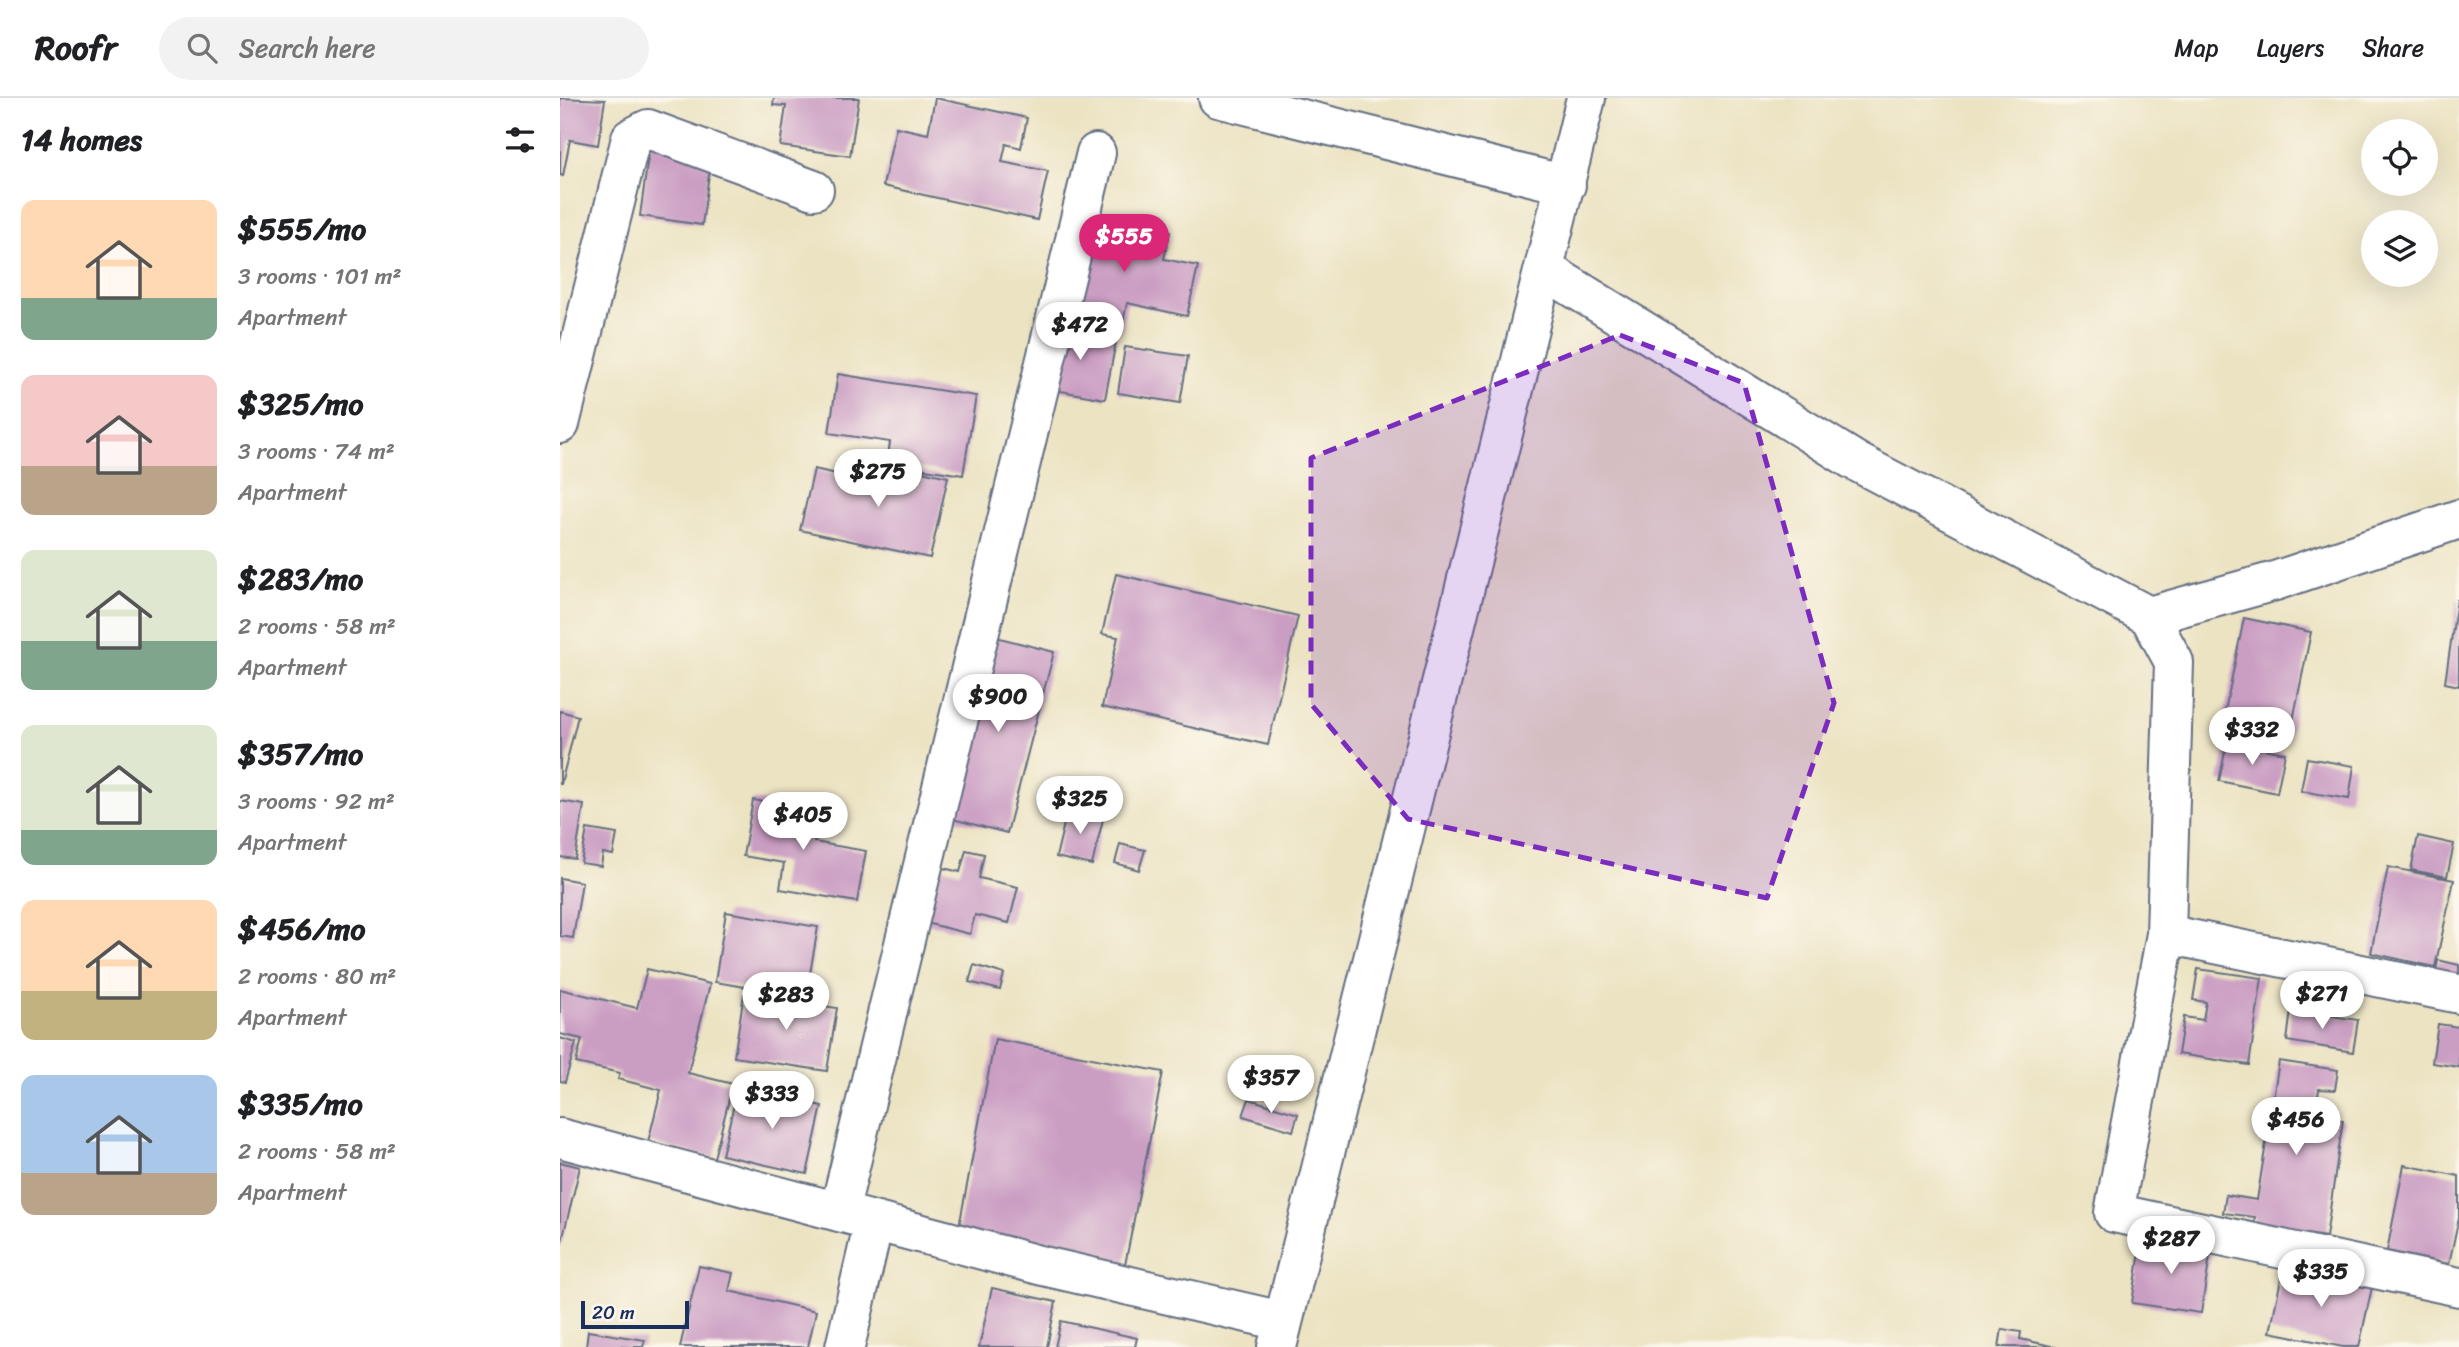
<!DOCTYPE html>
<meta charset="utf-8">
<style>
:root{--surface:#fff;--page:#f2f2f2;--text:#202124;--muted:#757577;--line:#e0e0e0;--accent:#db2777}
body{margin:0;font-family:Sriracha,sans-serif;background:var(--page);color:var(--text);height:100vh;display:flex;flex-direction:column;font-size:26px;white-space:nowrap}
*{box-sizing:border-box;margin:0}
p{font-size:23px;color:var(--muted)}
.icon{flex:none;width:38px;height:38px;fill:none;stroke:currentColor;stroke-width:2;stroke-linecap:round;stroke-linejoin:round}
.map{position:relative;flex:1;overflow:hidden}
.drawer{display:flex;flex-direction:column;background:var(--surface);width:560px}
.drawer>*{flex:none}
.buttons{position:absolute;left:1801px;top:21px;display:grid;gap:14px}
.buttons a{display:grid;place-items:center;width:77px;height:77px;border-radius:50%;background:var(--surface);box-shadow:0 7px 28px #0002;font-size:35px}
.scale{position:absolute;left:21px;bottom:18px;width:108px;box-sizing:border-box;padding-left:7px;border:4px solid #1b2f5e;border-top:0;font-size:19px;line-height:24px;white-space:nowrap;color:#1b2f5e;-webkit-text-stroke:5px #fbf7ec;paint-order:stroke}
.price{position:absolute;translate:-50% -60px;padding:0 16px;border-radius:24px;background:#fff;color:#222;font-size:23px;line-height:46px;filter:drop-shadow(0 2px 4px #0008)}
.price::after{content:'';position:absolute;left:50%;top:42px;width:21px;height:16px;margin-left:-10px;background:inherit;clip-path:polygon(0 0,100% 0,50% 100%)}
.price.on{background:var(--accent);color:#fff}
ul{padding:0;list-style:none}
li{display:flex;align-items:center;gap:21px;height:175px;padding:0 21px}
li span{display:grid;place-items:center;flex:none;width:196px;height:140px;border-radius:14px;color:#555}
li>.icon{margin-inline-start:auto}
span .icon{width:84px;height:84px;fill:#fffc;stroke-width:1}
li b{font-size:30px}
h2{display:flex;justify-content:space-between;align-items:center;height:84px;padding:0 21px;font-size:30px}
header{display:flex;align-items:center;gap:42px;box-sizing:border-box;height:98px;padding:0 35px;background:var(--surface);border-bottom:2px solid var(--line)}
header strong{font-size:33px}
nav{display:flex;gap:38px;margin-inline-start:auto;font-size:24px}
.search{width:490px;height:63px;background:var(--page);display:flex;align-items:center;gap:18px;box-sizing:border-box;padding:0 24px;border-radius:38px;color:var(--muted);font-size:26px}
main{display:flex;flex:1;min-height:0}
.map>svg:first-child{display:block}
</style>
<header>
<strong>Roofr</strong>
<div class="search"><svg class="icon" aria-label="search" viewBox="0 0 24 24"><circle cx="10" cy="10" r="6"/><path d="M15 15l6 6"/></svg>Search here</div>
<nav><a>Map</a><a>Layers</a><a>Share</a></nav>
</header>
<main>
<section class="drawer">
<h2>14 homes<svg class="icon" aria-label="filters" viewBox="0 0 24 24"><path d="M4 7h16M4 17h16"/><circle cx="9" cy="7" r="2"/><circle cx="15" cy="17" r="2"/></svg></h2>
<ul>
<li><span style="background:linear-gradient(#ffd9b3 70%,#7fa58c 0)"><svg class="icon" aria-label="home" viewBox="0 0 24 24"><path d="M3 11l9-7 9 7M6 9v11h12V9"/></svg></span><div><b>$555/mo</b><p>3 rooms · 101 m²</p><p>Apartment</p></div></li>
<li><span style="background:linear-gradient(#f6c9c9 65%,#b9a48a 0)"><svg class="icon" aria-label="home" viewBox="0 0 24 24"><path d="M3 11l9-7 9 7M6 9v11h12V9"/></svg></span><div><b>$325/mo</b><p>3 rooms · 74 m²</p><p>Apartment</p></div></li>
<li><span style="background:linear-gradient(#dfe7d0 65%,#7fa58c 0)"><svg class="icon" aria-label="home" viewBox="0 0 24 24"><path d="M3 11l9-7 9 7M6 9v11h12V9"/></svg></span><div><b>$283/mo</b><p>2 rooms · 58 m²</p><p>Apartment</p></div></li>
<li><span style="background:linear-gradient(#dfe7d0 75%,#7fa58c 0)"><svg class="icon" aria-label="home" viewBox="0 0 24 24"><path d="M3 11l9-7 9 7M6 9v11h12V9"/></svg></span><div><b>$357/mo</b><p>3 rooms · 92 m²</p><p>Apartment</p></div></li>
<li><span style="background:linear-gradient(#ffd9b3 65%,#c2b280 0)"><svg class="icon" aria-label="home" viewBox="0 0 24 24"><path d="M3 11l9-7 9 7M6 9v11h12V9"/></svg></span><div><b>$456/mo</b><p>2 rooms · 80 m²</p><p>Apartment</p></div></li>
<li><span style="background:linear-gradient(#a9c7e8 70%,#b9a48a 0)"><svg class="icon" aria-label="home" viewBox="0 0 24 24"><path d="M3 11l9-7 9 7M6 9v11h12V9"/></svg></span><div><b>$335/mo</b><p>2 rooms · 58 m²</p><p>Apartment</p></div></li>
</ul>
</section>
<div class="map">
<svg width="1899" height="1249" viewBox="0 0 1899 1249">
<rect width="100%" height="100%" fill="#fbf7ec"/>
<filter id="ink" filterUnits="userSpaceOnUse"><feTurbulence type="fractalNoise" baseFrequency=".0143" numOctaves="2"/><feDisplacementMap in="SourceGraphic" scale="14" xChannelSelector="R" yChannelSelector="G"/><feConvolveMatrix kernelMatrix="1 2 1 2 8 2 1 2 1" color-interpolation-filters="sRGB"/></filter>
<filter id="wash" filterUnits="userSpaceOnUse"><feTurbulence type="fractalNoise" baseFrequency=".00686" numOctaves="4" result="noise"/><feDisplacementMap in="SourceGraphic" scale="28" xChannelSelector="R" yChannelSelector="G"/><feGaussianBlur stdDeviation="1.57" result="paint"/><feColorMatrix in="noise" values="0 0 0 0 0 0 0 0 0 0 0 0 0 0 0 0 0 1.4 0 .05"/><feComposite in="paint" operator="in"/></filter>
<g filter="url(#wash)">
<rect width="100%" height="100%" fill="#ece3c2"/>
<g id="blocks">
<!-- building -->
<path fill="#ca9dc3" d="M0,0L45,2L38,47L10,42L3,78L0,77Z
M214,0H299L290,58L220,48L226,8L213,7Z
M375,0L467,20L461,50L446,46L442,64L488,73L477,122L323,88L336,29L368,36Z
M90,45L152,54L142,127L80,118Z
M525,115L610,134L604,161L638,168L627,218L567,205L561,234L502,222Z
M495,227L557,238L545,301L484,290Z
M565,249L628,258L620,305L558,295Z
M278,276L416,298L403,377L327,365L330,344L269,335Z
M322,364L388,379L370,460L240,432L254,371L317,385Z
M556,476L738,518L708,647L542,609L558,539L542,536Z
M1897,502H1899V588L1885,585Z
M1684,520L1751,534L1729,642L1662,628Z
M428,537L494,554L447,735L381,718Z
M0,613L18,618L1,686H0Z
M1667,644L1725,655L1717,695L1659,683Z
M1747,660L1794,668L1789,701L1741,693Z
M193,702L259,712L254,744L306,753L297,804L220,791L224,765L183,758Z
M0,703L24,707L15,761L0,759Z
M508,709L544,717L532,767L496,759Z
M27,731L57,736L53,757L43,755L41,768L21,765Z
M1858,738L1894,746L1887,779L1851,772Z
M560,746L585,752L579,772L555,765Z
M406,752L424,756L419,780L458,789L449,825L415,817L410,836L358,823L371,767L400,774Z
M1828,769L1894,782L1875,869L1811,855Z
M0,780L22,784L13,840L0,838Z
M166,814L258,829L246,899L155,884Z
M1878,862L1899,867V883L1875,878Z
M414,867L444,876L440,892L409,884Z
M87,871L150,886L128,975L173,986L154,1060L88,1044L101,992L58,981L60,975L16,965L22,941L0,936V891L77,910Z
M1638,871L1702,880L1689,967L1618,956L1624,919L1643,922L1646,904L1633,902Z
M184,896L277,910L267,973L174,959Z
M1731,912L1798,922L1793,954L1727,943Z
M1878,926L1899,929V969L1872,965Z
M0,940L16,945L5,984L0,983Z
M435,941L603,974L565,1167L398,1134Z
M1719,963L1778,972L1775,992L1759,991L1755,1018L1783,1022L1766,1139L1693,1128L1695,1119L1663,1115L1666,1097L1697,1102Z
M178,989L262,1008L247,1076L162,1057Z
M689,1001L738,1016L733,1033L683,1018Z
M0,1064L20,1069L1,1147H0Z
M1844,1067L1899,1078V1119L1889,1166L1827,1153Z
M1582,1141L1651,1152L1641,1215L1572,1205Z
M139,1168L173,1175L169,1193L256,1213L248,1249H120Z
M1723,1171L1812,1189L1799,1249H1783L1710,1234Z
M432,1190L496,1204L487,1249H419Z
M501,1223L577,1240L575,1249H495Z
M1442,1231L1461,1234L1460,1241L1496,1249H1439Z
M28,1233L85,1242L83,1249H26Z"/>
</g>
</g>
<g filter="url(#ink)">
<use href="#blocks" fill-opacity="0" stroke="#646e81" stroke-width="2"/>
<g fill="none" stroke-linecap="round" stroke-linejoin="round">
<defs>
<path id="street" d="M658,0L1006,87
M985,172L1295,363L1589,518L1614,564L1606,836L1554,1115L1899,1189
M0,326L71,40L88,31L254,92
M1589,518L1715,483L1899,421
M1606,836L1899,896
M0,1040L479,1167L722,1223
M279,1114L536,55
M285,1249L314,1124
M717,1249L1026,0"/>
</defs>
<!-- street casing -->
<use href="#street" stroke="#646e81" stroke-width="42"/>
<!-- street -->
<use href="#street" stroke="#fff" stroke-width="38"/>
</g>
</g>
<!-- marked area -->
<path fill="#7b2cbf" fill-opacity="0.2" stroke="#7b2cbf" stroke-width="5" stroke-dasharray="14 9" stroke-linejoin="round" d="M1060,237L1184,285L1274,605L1207,800L848,721L751,606V360Z"/>
</svg>
<div class="buttons">
<a><svg class="icon" aria-label="locate" viewBox="0 0 24 24"><circle cx="12" cy="12" r="6"/><path d="M12 2v4M12 18v4M2 12h4M18 12h4"/></svg></a>
<a><svg class="icon" aria-label="layers" viewBox="0 0 24 24"><path d="M12 4l9 5-9 5-9-5zM3 14l9 5 9-5"/></svg></a>
</div>
<div class="scale">20 m</div>
<b class="price on" style="left:564px;top:176px">$555</b>
<b class="price" style="left:520px;top:264px">$472</b>
<b class="price" style="left:318px;top:411px">$275</b>
<b class="price" style="left:438px;top:636px">$900</b>
<b class="price" style="left:1692px;top:669px">$332</b>
<b class="price" style="left:520px;top:738px">$325</b>
<b class="price" style="left:243px;top:754px">$405</b>
<b class="price" style="left:1762px;top:933px">$271</b>
<b class="price" style="left:226px;top:934px">$283</b>
<b class="price" style="left:711px;top:1017px">$357</b>
<b class="price" style="left:212px;top:1033px">$333</b>
<b class="price" style="left:1736px;top:1059px">$456</b>
<b class="price" style="left:1611px;top:1178px">$287</b>
<b class="price" style="left:1761px;top:1211px">$335</b>
</div>
</main>
